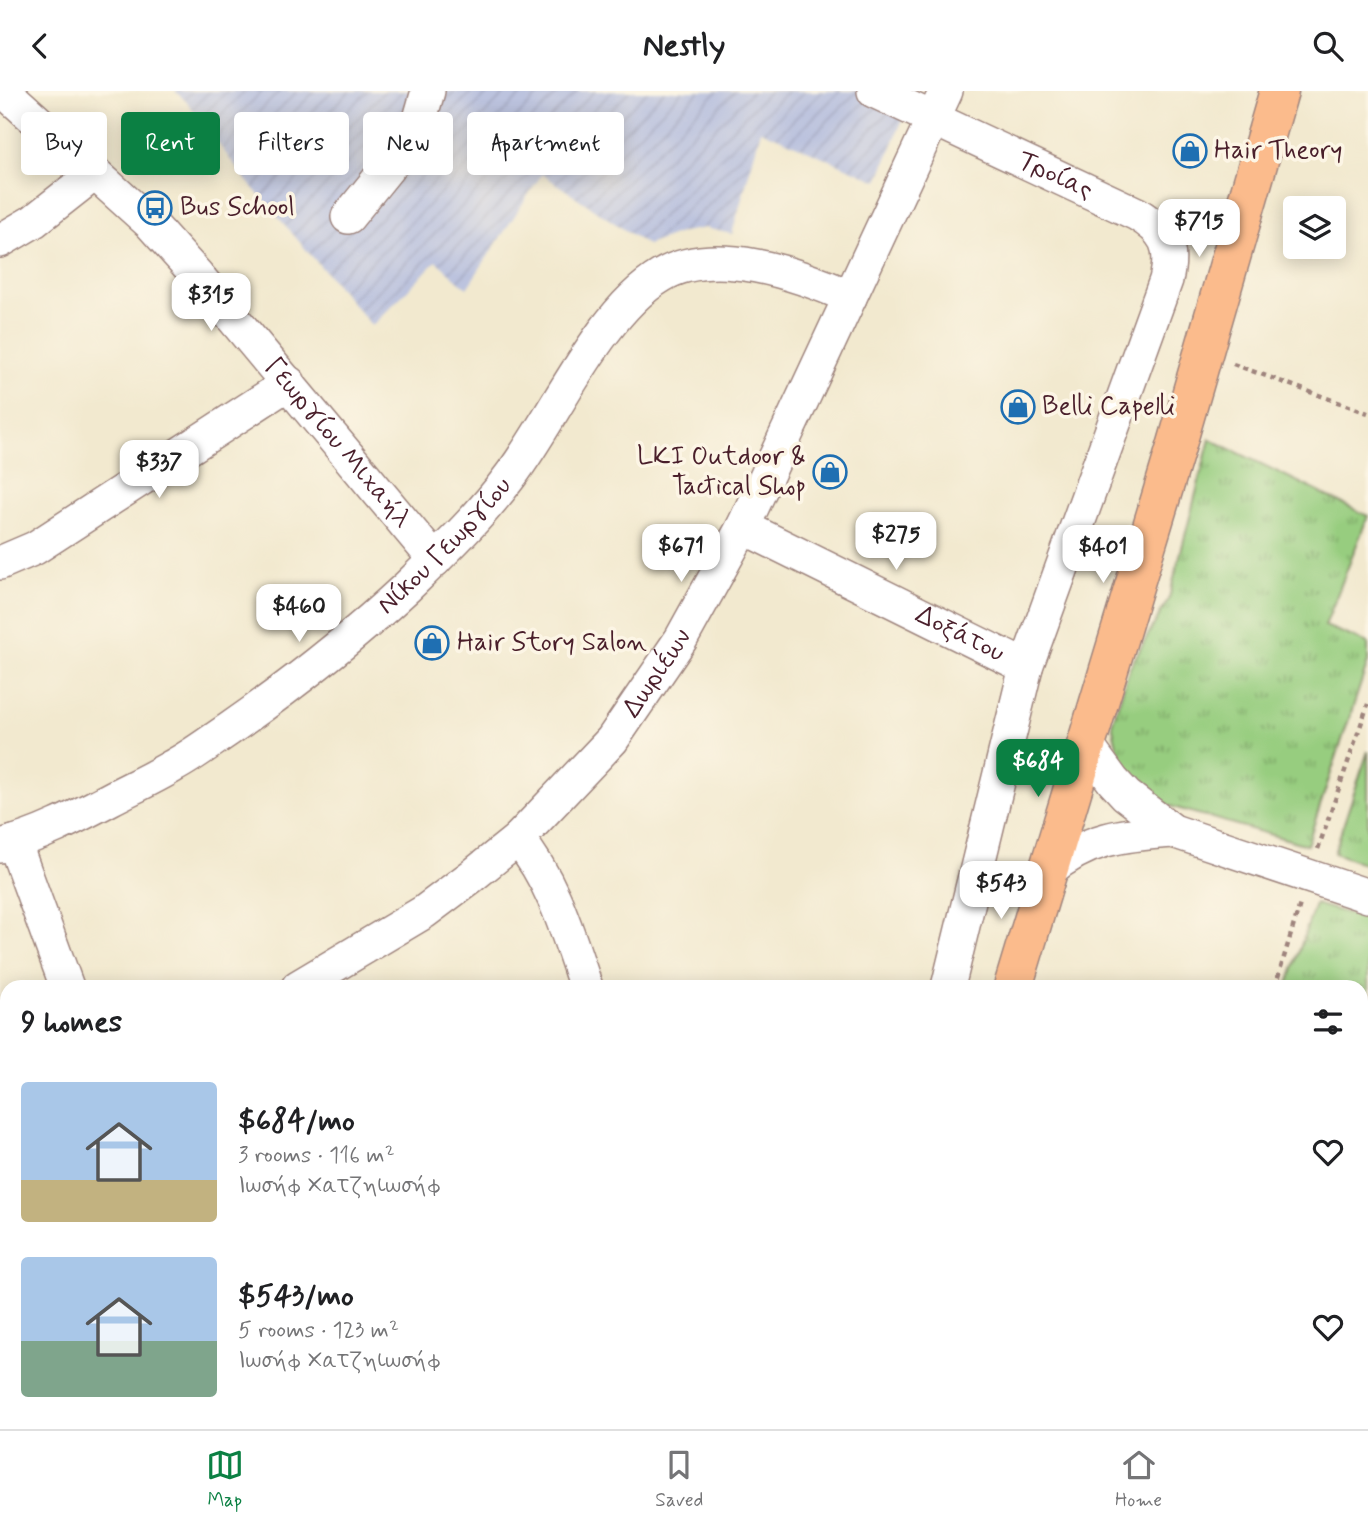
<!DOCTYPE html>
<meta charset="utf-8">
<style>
:root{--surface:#fff;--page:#f6f6f6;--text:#202124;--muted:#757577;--line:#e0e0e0;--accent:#0b8043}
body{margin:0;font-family:Mynerve,sans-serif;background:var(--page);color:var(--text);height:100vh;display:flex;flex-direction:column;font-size:26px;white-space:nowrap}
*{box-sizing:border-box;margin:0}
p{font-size:23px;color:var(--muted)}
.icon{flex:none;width:38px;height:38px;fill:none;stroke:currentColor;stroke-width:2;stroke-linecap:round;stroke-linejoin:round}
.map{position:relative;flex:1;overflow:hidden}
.details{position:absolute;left:0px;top:889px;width:1368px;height:450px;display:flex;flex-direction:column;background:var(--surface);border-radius:21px 21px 0 0;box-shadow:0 4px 18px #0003}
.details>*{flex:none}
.guide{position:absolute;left:21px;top:21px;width:700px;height:63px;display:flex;gap:14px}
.fabs{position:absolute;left:1283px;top:105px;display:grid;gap:14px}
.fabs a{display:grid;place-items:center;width:63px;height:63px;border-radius:7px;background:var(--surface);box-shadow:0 4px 18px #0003;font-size:35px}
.price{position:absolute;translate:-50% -60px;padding:0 16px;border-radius:14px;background:#fff;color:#222;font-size:23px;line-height:46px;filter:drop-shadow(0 2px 4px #0008)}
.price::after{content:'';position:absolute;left:50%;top:42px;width:21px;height:16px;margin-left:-10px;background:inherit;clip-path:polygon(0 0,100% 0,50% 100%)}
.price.active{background:var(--accent);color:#fff}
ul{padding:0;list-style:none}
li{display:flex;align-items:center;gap:21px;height:175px;padding:0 21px}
li span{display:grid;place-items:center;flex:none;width:196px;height:140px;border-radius:7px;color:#555}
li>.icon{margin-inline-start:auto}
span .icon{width:84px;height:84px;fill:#fffc;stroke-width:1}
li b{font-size:30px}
h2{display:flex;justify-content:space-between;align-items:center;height:84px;padding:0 21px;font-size:30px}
.tag{padding:0 24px;border-radius:7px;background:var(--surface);box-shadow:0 4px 18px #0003;font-size:24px;line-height:63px}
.tag.active{background:var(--accent);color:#fff}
header{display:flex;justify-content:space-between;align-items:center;height:91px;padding:0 21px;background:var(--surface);font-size:32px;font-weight:800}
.dock{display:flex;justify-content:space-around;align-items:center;height:98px;border-top:2px solid var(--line);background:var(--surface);font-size:19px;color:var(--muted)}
.dock a{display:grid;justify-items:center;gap:4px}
.dock .active{color:var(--accent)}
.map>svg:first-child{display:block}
</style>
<header><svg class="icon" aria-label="back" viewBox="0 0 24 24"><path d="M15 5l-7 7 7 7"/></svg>Nestly<svg class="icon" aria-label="search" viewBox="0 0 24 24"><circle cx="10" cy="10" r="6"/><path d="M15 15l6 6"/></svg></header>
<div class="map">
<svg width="1368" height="1338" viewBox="0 0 1368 1338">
<defs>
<pattern id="industrial-furrows" width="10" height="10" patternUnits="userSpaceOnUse" patternTransform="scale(1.75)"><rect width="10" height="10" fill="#bcc3de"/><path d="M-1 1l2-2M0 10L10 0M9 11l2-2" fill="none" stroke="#a3a7bf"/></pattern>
<pattern id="park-tufts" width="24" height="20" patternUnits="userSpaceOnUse" patternTransform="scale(1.75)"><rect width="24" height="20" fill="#97cd7f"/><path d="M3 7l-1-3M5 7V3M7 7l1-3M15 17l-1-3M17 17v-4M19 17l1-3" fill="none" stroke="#7da668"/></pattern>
</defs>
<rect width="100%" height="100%" fill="#fcf5e5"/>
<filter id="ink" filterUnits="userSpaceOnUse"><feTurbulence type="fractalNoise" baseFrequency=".0143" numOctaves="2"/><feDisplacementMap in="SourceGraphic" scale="14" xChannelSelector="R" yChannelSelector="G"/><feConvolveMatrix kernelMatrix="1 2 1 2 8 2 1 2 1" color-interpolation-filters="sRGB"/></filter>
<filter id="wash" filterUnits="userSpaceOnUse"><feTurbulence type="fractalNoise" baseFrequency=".00686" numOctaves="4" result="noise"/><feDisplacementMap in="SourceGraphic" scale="28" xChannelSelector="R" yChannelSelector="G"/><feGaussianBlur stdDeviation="1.57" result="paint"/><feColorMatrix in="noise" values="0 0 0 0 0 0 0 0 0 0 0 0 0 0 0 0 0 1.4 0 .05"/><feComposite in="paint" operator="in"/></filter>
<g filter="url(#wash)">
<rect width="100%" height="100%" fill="#f2e9cf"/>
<!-- industrial -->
<path fill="url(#industrial-furrows)" d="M175,0H914L878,90L761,39L732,143L705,137L682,141L647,154L542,83L467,197L436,170L372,235L241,83L188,12Z"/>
<!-- park -->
<path fill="url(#park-tufts)" stroke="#707655" stroke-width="2" d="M1210,348L1368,425L1325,535L1368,552V571L1307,754L1173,716L1143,702L1122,678L1112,633L1130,576L1169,507Z
M1368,660V774L1334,762Z
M1315,813L1368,828V1046L1362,1044V896H1287Z"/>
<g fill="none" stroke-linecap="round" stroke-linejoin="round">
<!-- stream -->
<path stroke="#4ab3c9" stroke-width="9" d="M962,1338L965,1332"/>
</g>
</g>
<g filter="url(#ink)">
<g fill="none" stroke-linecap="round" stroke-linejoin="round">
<defs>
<g id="minor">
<path id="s1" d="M4,0L151,133L197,184L435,469"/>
<path id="s2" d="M874,0L1137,123C1166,141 1174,155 1166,189L1026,576L948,896"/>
<path d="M348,126L416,42L428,0"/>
<path d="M0,150L34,130L95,82"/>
<path id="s3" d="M743,436L1026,576"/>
<path d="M0,472L35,457L289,292"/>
<path d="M1086,653L1113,690L1126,704L1173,740L1368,805"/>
<path d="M518,748C554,791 568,844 586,896"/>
<path d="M14,751L67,896"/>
<path id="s4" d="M0,755C38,746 76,726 110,708C131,697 153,687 173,675C192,665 210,651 228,639C291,595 351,548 407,496C443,461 481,425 511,384C555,326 599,222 661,185C713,153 799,183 850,206"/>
<path d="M1047,781C1086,747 1124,743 1173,740"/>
<path id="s5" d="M298,896L424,821L472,785L518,748L612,649L681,548L743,436L946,0"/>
<path d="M0,1017L7,1015"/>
<path d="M1362,1075L1368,1076"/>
<path d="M0,1076L7,1098"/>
<path d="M80,1332L82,1338"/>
<path d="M609,1338V1332"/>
<path d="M1146,1338L1147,1332"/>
</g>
<path id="major" d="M1013,896L1177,353L1279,0
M912,1338L913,1332"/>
</defs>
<!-- minor casing -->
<use href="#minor" stroke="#9e847d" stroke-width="36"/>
<!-- major casing -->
<use href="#major" stroke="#9e847d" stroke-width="41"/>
<!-- path -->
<path stroke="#9e847d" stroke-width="4.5" stroke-dasharray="5 5" stroke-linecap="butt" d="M1233,273L1368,322
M1318,758L1368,613
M1275,896L1300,813
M1362,1250L1368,1251
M466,1332V1338"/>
<!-- minor -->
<use href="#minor" stroke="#fff" stroke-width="33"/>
<!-- major -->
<use href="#major" stroke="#fbbb8c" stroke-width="38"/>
</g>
</g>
<!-- icons -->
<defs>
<symbol id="shop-ring" viewBox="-11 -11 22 22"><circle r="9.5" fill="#fcf5e5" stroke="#1f6fb2" stroke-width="1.5"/><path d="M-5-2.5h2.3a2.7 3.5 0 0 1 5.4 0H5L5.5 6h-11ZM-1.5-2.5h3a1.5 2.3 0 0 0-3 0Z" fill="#1f6fb2"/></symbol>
<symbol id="bus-ring" viewBox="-11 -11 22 22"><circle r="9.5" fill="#fcf5e5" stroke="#1f6fb2" stroke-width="1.5"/><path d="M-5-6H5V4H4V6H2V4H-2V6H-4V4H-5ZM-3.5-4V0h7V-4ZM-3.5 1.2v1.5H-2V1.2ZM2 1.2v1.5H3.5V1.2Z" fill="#1f6fb2"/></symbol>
</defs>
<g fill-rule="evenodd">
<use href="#shop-ring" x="1171" y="41" width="38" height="38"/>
<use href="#bus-ring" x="136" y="98" width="38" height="38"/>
<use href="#shop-ring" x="999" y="297" width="38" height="38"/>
<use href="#shop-ring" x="811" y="362" width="38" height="38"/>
<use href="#shop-ring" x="413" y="533" width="38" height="38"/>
</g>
<g text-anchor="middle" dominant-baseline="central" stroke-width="7" stroke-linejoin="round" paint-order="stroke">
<!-- poi labels -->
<g font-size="26" fill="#4a1f2b" stroke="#fcf5e5" text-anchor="start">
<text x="1214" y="60">Hair Theory</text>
<text x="180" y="117">Bus School</text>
<text x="1042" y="316">Belli Capelli</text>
<text x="806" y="366" text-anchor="end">LKI Outdoor &amp;<tspan x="806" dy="30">Tactical Shop</tspan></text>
<text x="457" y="552">Hair Story Salon</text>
</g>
<!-- street labels -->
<g font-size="26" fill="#4a1f2b" stroke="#fcf5e5">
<text stroke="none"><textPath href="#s2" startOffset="200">Τροίας</textPath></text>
<text stroke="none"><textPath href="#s1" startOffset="486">Γεωργίου Μιχαήλ</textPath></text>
<text stroke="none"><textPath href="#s4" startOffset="542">Νίκου Γεωργίου</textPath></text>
<text stroke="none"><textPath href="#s3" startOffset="242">Δοξάτου</textPath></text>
<text stroke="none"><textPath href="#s5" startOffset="483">Δωριέων</textPath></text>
</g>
</g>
</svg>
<div class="fabs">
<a><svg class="icon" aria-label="layers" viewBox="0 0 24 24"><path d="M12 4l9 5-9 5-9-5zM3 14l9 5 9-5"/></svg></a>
</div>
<b class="price" style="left:1199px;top:168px">$715</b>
<b class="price" style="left:211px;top:242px">$315</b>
<b class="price" style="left:159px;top:409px">$337</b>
<b class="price" style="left:896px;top:481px">$275</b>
<b class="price" style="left:681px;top:493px">$671</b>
<b class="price" style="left:1103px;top:494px">$401</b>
<b class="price" style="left:299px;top:553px">$460</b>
<b class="price active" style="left:1038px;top:708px">$684</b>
<b class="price" style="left:1001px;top:830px">$543</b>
<div class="guide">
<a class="tag">Buy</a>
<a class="tag active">Rent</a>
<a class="tag">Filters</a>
<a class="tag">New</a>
<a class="tag">Apartment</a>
</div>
<section class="details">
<h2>9 homes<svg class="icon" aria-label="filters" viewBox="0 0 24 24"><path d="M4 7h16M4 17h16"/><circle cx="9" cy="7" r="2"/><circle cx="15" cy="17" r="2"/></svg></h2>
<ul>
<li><span style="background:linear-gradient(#a9c7e8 70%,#c2b280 0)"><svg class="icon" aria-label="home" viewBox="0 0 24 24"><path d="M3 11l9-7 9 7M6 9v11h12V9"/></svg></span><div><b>$684/mo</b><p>3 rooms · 116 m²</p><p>Ιωσήφ Χατζηιωσήφ</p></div><svg class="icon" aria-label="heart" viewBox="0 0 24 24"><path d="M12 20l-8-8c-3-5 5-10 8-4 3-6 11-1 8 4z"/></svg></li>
<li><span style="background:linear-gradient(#a9c7e8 60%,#7fa58c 0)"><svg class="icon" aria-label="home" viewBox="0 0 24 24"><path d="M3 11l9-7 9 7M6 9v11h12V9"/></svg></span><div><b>$543/mo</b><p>5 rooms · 123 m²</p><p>Ιωσήφ Χατζηιωσήφ</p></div><svg class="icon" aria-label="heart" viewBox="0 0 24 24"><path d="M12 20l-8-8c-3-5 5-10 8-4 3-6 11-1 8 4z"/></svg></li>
</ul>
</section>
</div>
<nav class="dock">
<a class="active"><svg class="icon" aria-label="map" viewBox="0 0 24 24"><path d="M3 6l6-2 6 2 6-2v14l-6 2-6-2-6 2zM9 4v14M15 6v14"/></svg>Map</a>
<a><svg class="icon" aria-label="saved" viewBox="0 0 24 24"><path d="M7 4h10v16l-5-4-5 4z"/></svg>Saved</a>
<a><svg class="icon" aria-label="home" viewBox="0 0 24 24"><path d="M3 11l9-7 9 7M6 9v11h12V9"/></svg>Home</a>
</nav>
